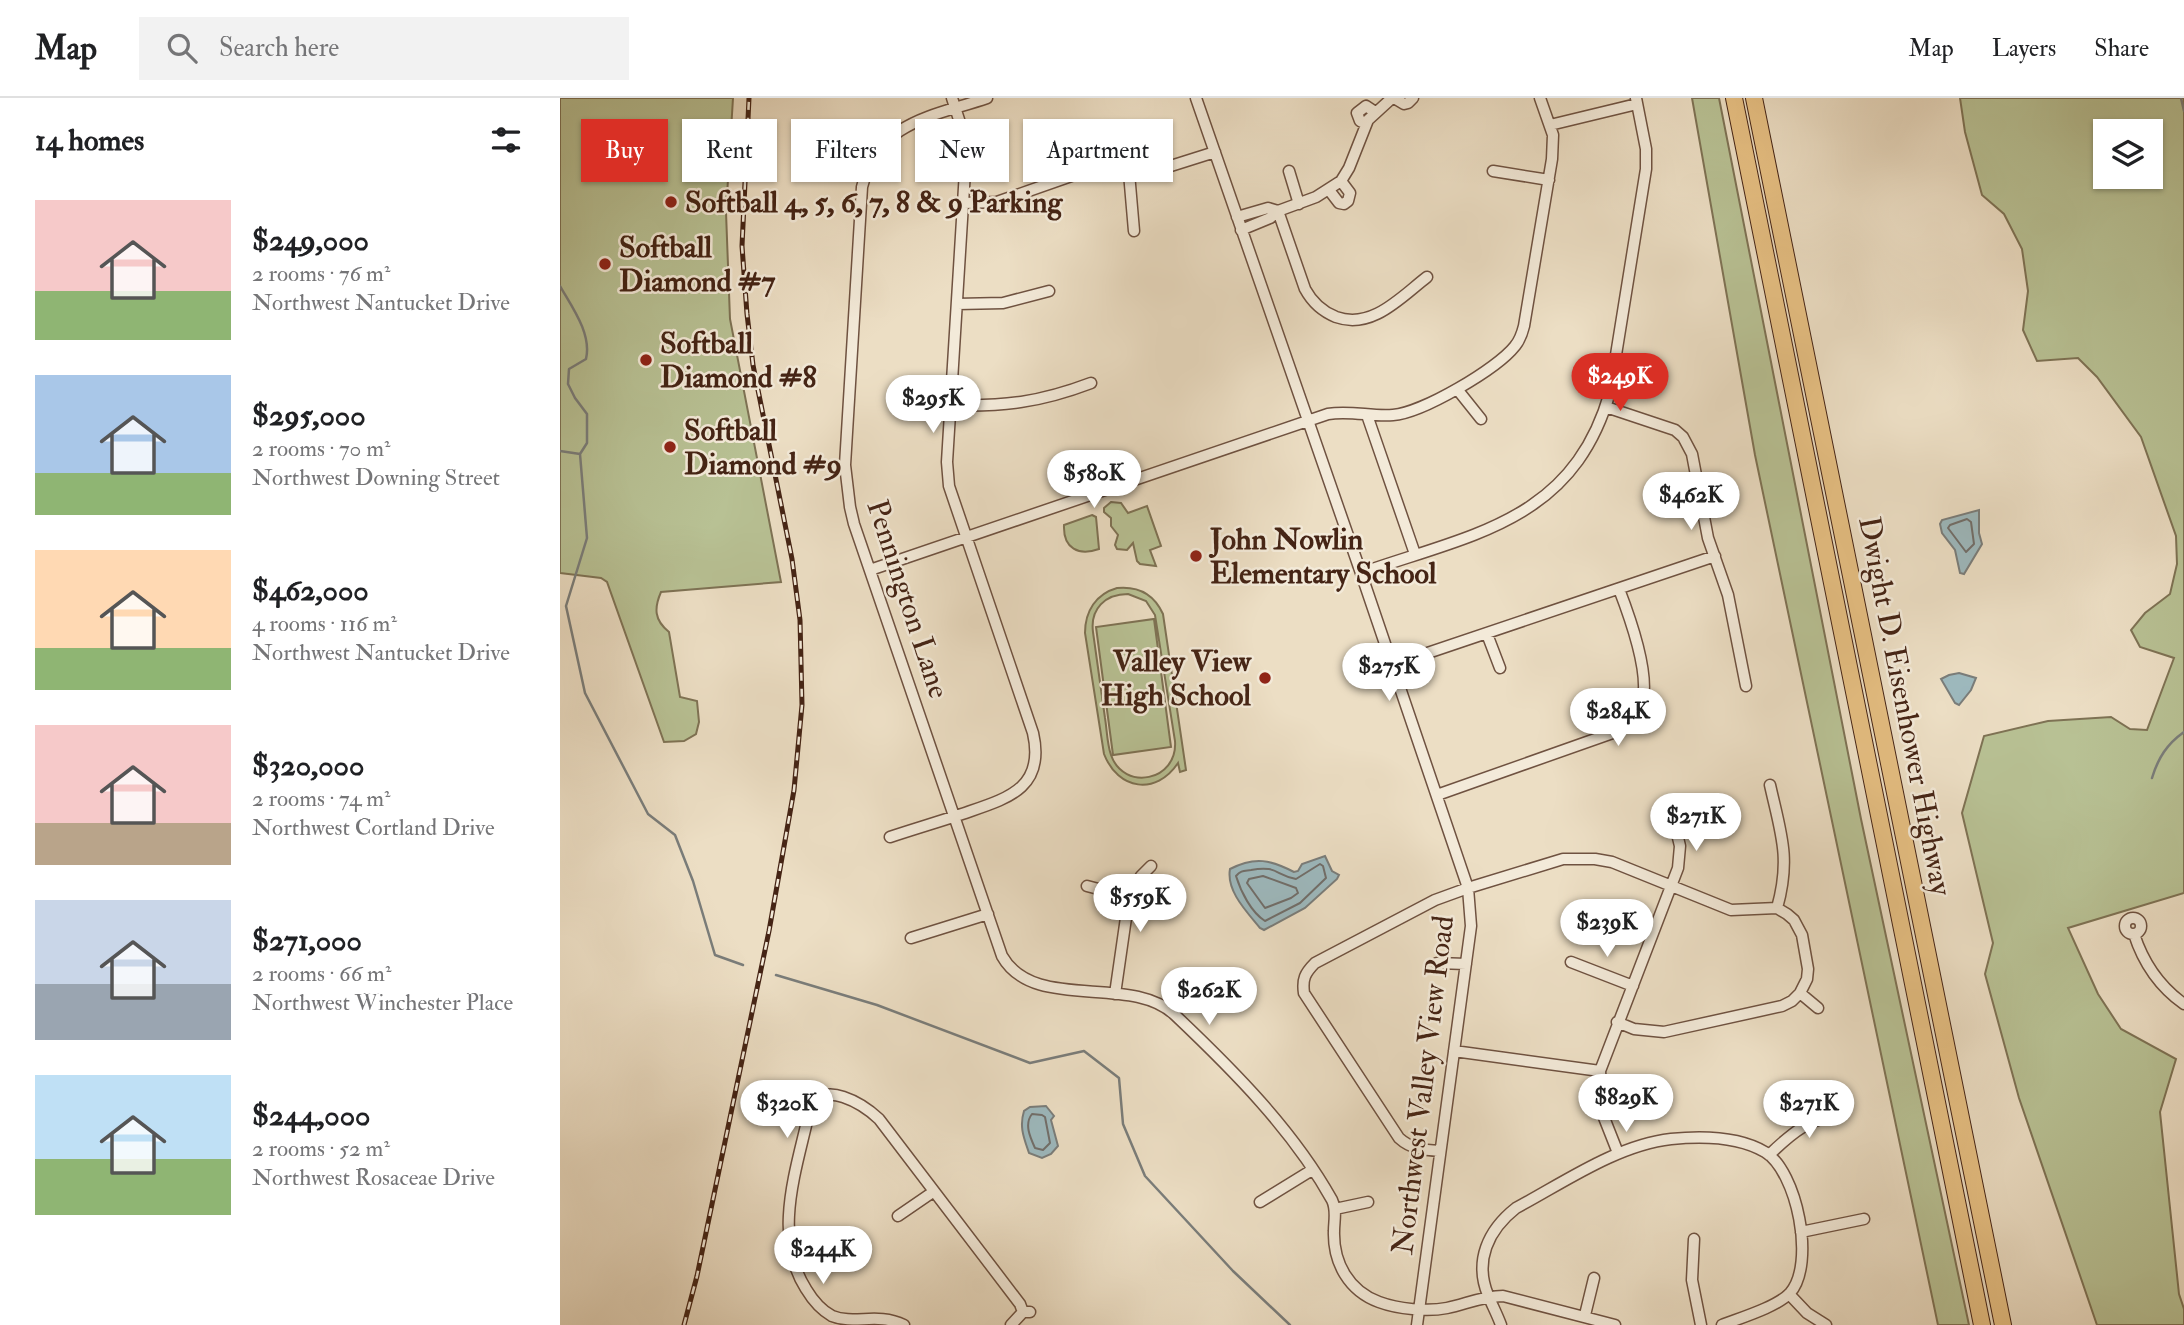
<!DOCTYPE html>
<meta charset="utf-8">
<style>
:root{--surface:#fff;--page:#f2f2f2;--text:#202124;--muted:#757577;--line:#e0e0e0;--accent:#d93025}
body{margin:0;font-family:"IM FELL Double Pica",serif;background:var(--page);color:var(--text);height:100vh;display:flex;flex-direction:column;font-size:26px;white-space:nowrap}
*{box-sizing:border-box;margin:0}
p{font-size:23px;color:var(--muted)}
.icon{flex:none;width:38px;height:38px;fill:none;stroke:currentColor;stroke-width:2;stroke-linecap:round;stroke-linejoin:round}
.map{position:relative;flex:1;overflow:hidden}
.sheet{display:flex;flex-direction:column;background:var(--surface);width:560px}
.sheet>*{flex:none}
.hud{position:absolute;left:21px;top:21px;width:665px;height:63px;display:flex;gap:14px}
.fabs{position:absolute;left:1533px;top:21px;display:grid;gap:14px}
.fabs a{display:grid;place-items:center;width:70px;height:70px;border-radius:0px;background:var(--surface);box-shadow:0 2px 5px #0004;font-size:35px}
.price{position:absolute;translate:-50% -60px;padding:0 16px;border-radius:24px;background:#fff;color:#222;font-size:23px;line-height:46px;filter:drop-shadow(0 2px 4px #0008)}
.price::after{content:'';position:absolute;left:50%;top:42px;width:21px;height:16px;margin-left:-10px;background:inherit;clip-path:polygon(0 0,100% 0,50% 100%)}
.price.selected{background:var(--accent);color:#fff}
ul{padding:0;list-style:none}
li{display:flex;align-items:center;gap:21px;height:175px;padding:0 35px}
li span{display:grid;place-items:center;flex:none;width:196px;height:140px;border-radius:0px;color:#555}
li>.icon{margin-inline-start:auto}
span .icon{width:84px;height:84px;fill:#fffc;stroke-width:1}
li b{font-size:30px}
h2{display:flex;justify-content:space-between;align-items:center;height:84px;padding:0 35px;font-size:30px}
.chip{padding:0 24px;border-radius:0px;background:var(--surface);box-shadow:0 2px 5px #0004;font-size:24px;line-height:63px}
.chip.selected{background:var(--accent);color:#fff}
header{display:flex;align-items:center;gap:42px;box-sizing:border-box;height:98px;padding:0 35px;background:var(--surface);border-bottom:2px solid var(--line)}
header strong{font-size:33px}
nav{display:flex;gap:38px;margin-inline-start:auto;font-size:24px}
.search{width:490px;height:63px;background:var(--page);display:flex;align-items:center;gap:18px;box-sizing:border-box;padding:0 24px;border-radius:0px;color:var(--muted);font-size:26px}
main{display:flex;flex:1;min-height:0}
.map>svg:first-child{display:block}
</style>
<header>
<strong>Map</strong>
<div class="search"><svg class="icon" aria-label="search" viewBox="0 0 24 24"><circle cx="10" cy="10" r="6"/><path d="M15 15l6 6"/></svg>Search here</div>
<nav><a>Map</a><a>Layers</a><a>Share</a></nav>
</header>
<main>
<section class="sheet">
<h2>14 homes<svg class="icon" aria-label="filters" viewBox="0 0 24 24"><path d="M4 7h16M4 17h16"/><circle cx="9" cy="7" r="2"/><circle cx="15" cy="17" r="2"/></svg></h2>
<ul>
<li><span style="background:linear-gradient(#f6c9c9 65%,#8fb573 0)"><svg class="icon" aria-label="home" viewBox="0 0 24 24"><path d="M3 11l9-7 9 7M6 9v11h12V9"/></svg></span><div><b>$249,000</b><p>2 rooms · 76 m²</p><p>Northwest Nantucket Drive</p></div></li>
<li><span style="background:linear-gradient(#a9c7e8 70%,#8fb573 0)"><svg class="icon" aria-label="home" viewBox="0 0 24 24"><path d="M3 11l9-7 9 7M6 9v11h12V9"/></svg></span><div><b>$295,000</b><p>2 rooms · 70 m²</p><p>Northwest Downing Street</p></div></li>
<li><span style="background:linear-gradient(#ffd9b3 70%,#8fb573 0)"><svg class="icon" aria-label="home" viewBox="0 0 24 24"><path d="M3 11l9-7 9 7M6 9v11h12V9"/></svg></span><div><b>$462,000</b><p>4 rooms · 116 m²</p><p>Northwest Nantucket Drive</p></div></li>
<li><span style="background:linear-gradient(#f6c9c9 70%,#b9a48a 0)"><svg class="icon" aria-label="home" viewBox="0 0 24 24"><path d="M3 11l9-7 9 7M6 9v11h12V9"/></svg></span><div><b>$320,000</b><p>2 rooms · 74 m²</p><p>Northwest Cortland Drive</p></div></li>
<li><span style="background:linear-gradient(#c9d6e8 60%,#9aa5b1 0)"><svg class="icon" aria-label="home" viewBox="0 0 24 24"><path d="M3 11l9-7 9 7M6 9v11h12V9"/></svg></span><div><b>$271,000</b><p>2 rooms · 66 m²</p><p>Northwest Winchester Place</p></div></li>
<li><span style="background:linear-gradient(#bfe0f5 60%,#8fb573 0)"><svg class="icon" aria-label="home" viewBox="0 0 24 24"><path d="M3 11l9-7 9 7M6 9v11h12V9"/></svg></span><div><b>$244,000</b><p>2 rooms · 52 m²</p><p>Northwest Rosaceae Drive</p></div></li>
</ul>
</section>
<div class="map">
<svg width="1624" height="1227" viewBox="0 0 1624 1227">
<rect width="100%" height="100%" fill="#ecdec4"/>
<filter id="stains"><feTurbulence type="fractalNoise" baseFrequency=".00286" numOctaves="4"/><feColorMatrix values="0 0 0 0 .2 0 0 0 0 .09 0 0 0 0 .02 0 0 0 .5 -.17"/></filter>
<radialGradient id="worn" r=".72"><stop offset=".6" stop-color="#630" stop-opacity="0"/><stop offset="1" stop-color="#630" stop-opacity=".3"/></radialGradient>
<!-- green -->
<path fill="#b8c194" stroke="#7e7254" stroke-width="2" fill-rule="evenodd" d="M0,0H173L166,114L170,221L221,484L101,494C94,510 94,522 109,534L120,599L137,603L139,624L136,636L124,643L104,644L47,484L41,480L0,475Z
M1132,0H1159L1301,721L1409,1227H1378L1195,357Z
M1400,0H1624V795L1508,830L1538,896L1561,931L1616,961L1600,1014L1619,1196L1624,1211V1227H1537L1459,1000L1425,876L1433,845L1402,715L1424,638L1488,623L1551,619L1570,631L1587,632L1614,560L1580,549L1571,532L1585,515L1610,496L1617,466L1616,438L1581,339L1537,279L1518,260L1477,263L1463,232L1468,193L1462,151L1444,116L1422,97L1405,34ZM1545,33H1591V79H1545Z
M551,404L561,405L568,415L587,408L601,448L590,452L596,468L580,466L577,463L573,445L567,452L557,451L555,447L558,437L551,428V420L544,414V410Z
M532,417L536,419L539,451C519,458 503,451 504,427Z
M557,490C578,488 594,496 603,516L626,672L620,674L618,665C596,698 558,692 544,656L525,535C525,513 536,496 557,490ZM568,496L586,503L595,517L615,643C618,683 564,694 551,657C547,646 547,632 545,620C541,591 537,562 533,534C530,511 545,496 568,496Z
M594,521L611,649L553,657L536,529Z"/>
<!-- water -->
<path fill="#9db9be" stroke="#7a7d7a" stroke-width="2" d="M1419,412V435L1422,446L1404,476L1400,475L1395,452L1382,435L1380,426L1382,422Z
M1399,575L1416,580L1411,592L1399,607L1395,605L1381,581L1389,577Z
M765,758L772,773L779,777L777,781L745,810L704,832L700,830C687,814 666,793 670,771C695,758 711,762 734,774L738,773L742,766Z
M486,1008L494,1018L491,1022L498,1048L491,1056L482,1060L469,1055C464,1040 459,1029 464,1013L470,1009Z"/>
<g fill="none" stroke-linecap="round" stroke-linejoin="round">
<!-- shore -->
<path stroke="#716e6a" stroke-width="2" d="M1407,421L1411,424L1414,446L1406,454L1388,430L1390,427Z
M760,766L763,768L766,780L740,805L705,823C691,814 681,794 676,778C681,772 684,773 691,772C717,767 715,777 736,781Z
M703,778L736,790L738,795L731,800L705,810L687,785L689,781Z
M472,1016L482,1017L485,1019L490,1045L483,1052L475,1050C470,1039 464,1026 472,1016Z"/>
<!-- stream -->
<path stroke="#7a7d7a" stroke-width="2.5" d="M1621,0L1624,13
M0,188C12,209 32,236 26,261L9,271L8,286L15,300L27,316V345L20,356L0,353
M20,356L27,440L6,508L25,595L88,716L115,737L133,783L155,857L183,867
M1592,680C1598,660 1607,646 1624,634
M216,877L317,907L470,965L524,953L559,980L563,1026L585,1078L673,1173L730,1227"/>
<defs>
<path id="minor" d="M427,0C371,19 319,23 302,89L285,367L290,409L294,426L442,858C474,915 571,875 615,917C673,972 733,1032 772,1102C777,1112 774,1123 774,1133C773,1165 789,1193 819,1204C838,1211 867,1214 887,1210C906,1206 923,1198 943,1198L1055,1227
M636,0L801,475L908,790L911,828L857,1227
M834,0L844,6L848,5L853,0
M806,26L800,23L797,15L806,8L815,14
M990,27L1077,6
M729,73L739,106
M933,73L989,82
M569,75L574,133
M769,92L779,105L784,106L788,103L790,95L781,83
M404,105L437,104L514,77L598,72L655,54
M718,113L745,191C752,204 761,213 776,219C812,232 841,199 867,179
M677,119L708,110L718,113
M681,132L710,120L718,113L756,99L781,83L789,70L808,22L832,0
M397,206L443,205L489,193
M897,291L921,321
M390,307C443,309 481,304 531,285
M1046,309L1115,332L1123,339L1132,356L1148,440L1168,497L1186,588
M807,317L855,456
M310,472L768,316C790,312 812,319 833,317C862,315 937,271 955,248C960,242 962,236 964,228L992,61L993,37L980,0
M801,475C912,436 1013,424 1050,294L1086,71V51L1076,0
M927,536L940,570
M832,567L1155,458
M1210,687C1221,736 1231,760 1217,810
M877,697L1061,632C1068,624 1077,617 1081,607C1092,580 1069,517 1059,491
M330,739C354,731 378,724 402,716C445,701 486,692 473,635L389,388L387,364L406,57L404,37L392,0
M527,788L569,799
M1565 828a8 8 0 1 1 16 0a8 8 0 1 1-16 0Z
M1574,836C1583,864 1600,889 1624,906
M351,840L428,816
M1011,864L1073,888
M877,865L906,866
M1240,895L1258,910
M555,896L569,799L581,778L591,768
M894,953L1040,973
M880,1053C864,1052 851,1051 839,1040L744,895C742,881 745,875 755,865L875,802L908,790L1003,761H1035L1052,764L1171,812L1217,810L1227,816L1234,822L1242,837L1248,871L1247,881L1240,895L1232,903L1222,908L1104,934L1074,931L1057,924
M1058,1055L1043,1017L1040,973L1118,770L1120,748L1113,719
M1209,1057C1235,1032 1248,1022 1283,1015
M700,1104L752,1072
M775,1111L808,1104
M338,1118L373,1094
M1241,1134L1304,1121
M1134,1141L1132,1182L1141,1227
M1229,1196L1247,1215L1266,1227
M1025,1217L1034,1180
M344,1227C317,1214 295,1227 272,1218C261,1212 252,1201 246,1191C211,1136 238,1068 250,1010C263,981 303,1006 319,1021L460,1206L463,1214H470
M451,1227L463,1214
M941,1227C937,1216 932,1207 928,1197C914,1163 928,1132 956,1110C1003,1085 1057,1047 1111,1041C1141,1038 1178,1038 1205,1054C1237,1073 1256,1166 1230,1195C1217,1209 1180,1220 1162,1227"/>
<path id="highway" d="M1174,0L1422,1227
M1194,0L1443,1227"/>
</defs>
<!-- minor casing -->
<use href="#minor" stroke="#6f5241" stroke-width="13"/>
<!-- highway casing -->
<use href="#highway" stroke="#452415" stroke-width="18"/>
<!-- minor -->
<use href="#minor" stroke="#f3ead9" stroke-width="10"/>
<!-- highway -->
<use href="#highway" stroke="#e6bf82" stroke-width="16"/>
<defs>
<path id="rail" d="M124,1227L137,1178L209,833L234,692L242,607L240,522L232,461L193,267L187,216L182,148L189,0"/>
</defs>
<!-- rail casing -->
<use href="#rail" stroke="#452415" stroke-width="5"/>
<!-- rail -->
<use href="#rail" stroke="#f3ead9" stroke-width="2.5" stroke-dasharray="8" stroke-linecap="butt"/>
</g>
<!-- markers -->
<g fill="#8f2418" stroke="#f3ead9" stroke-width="2.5">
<circle cx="111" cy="104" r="7"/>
<circle cx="45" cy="166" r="7"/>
<circle cx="86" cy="262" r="7"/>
<circle cx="110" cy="349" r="7"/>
<circle cx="636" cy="458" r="7"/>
<circle cx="705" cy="580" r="7"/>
</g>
<g text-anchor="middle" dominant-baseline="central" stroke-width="5" stroke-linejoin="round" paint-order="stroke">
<!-- poi labels -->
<g font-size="30" font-weight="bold" fill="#452415" stroke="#f3ead9" text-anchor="start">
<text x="125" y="104">Softball 4, 5, 6, 7, 8 &amp; 9 Parking</text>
<text x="59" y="149">Softball<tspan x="59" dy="34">Diamond #7</tspan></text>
<text x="100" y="245">Softball<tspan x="100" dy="34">Diamond #8</tspan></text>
<text x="124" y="332">Softball<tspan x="124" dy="34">Diamond #9</tspan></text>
<text x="650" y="441">John Nowlin<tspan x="650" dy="34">Elementary School</tspan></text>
<text x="691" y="563" text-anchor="end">Valley View<tspan x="691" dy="34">High School</tspan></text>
</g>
<!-- street labels -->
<g font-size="30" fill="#452415" stroke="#f3ead9">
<text transform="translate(348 501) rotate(72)">Pennington Lane</text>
<text transform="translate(1345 608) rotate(79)">Dwight D. Eisenhower Highway</text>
<text transform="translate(863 987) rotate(-83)">Northwest Valley View Road</text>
</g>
</g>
<rect width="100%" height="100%" filter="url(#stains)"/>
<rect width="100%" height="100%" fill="url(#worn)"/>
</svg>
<div class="fabs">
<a><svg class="icon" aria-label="layers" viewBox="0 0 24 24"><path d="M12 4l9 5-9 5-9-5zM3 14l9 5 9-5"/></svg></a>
</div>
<b class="price selected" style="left:1060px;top:315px">$249K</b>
<b class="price" style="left:373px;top:337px">$295K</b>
<b class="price" style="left:534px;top:412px">$580K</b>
<b class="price" style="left:1131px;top:434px">$462K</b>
<b class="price" style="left:829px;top:605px">$275K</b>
<b class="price" style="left:1058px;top:650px">$284K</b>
<b class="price" style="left:1136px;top:755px">$271K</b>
<b class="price" style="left:580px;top:836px">$559K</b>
<b class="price" style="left:1047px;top:861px">$239K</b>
<b class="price" style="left:649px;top:929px">$262K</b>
<b class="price" style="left:1066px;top:1036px">$829K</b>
<b class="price" style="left:227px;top:1042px">$320K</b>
<b class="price" style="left:1249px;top:1042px">$271K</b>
<b class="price" style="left:263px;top:1188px">$244K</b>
<div class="hud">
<a class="chip selected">Buy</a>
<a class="chip">Rent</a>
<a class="chip">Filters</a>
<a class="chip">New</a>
<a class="chip">Apartment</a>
</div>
</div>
</main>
